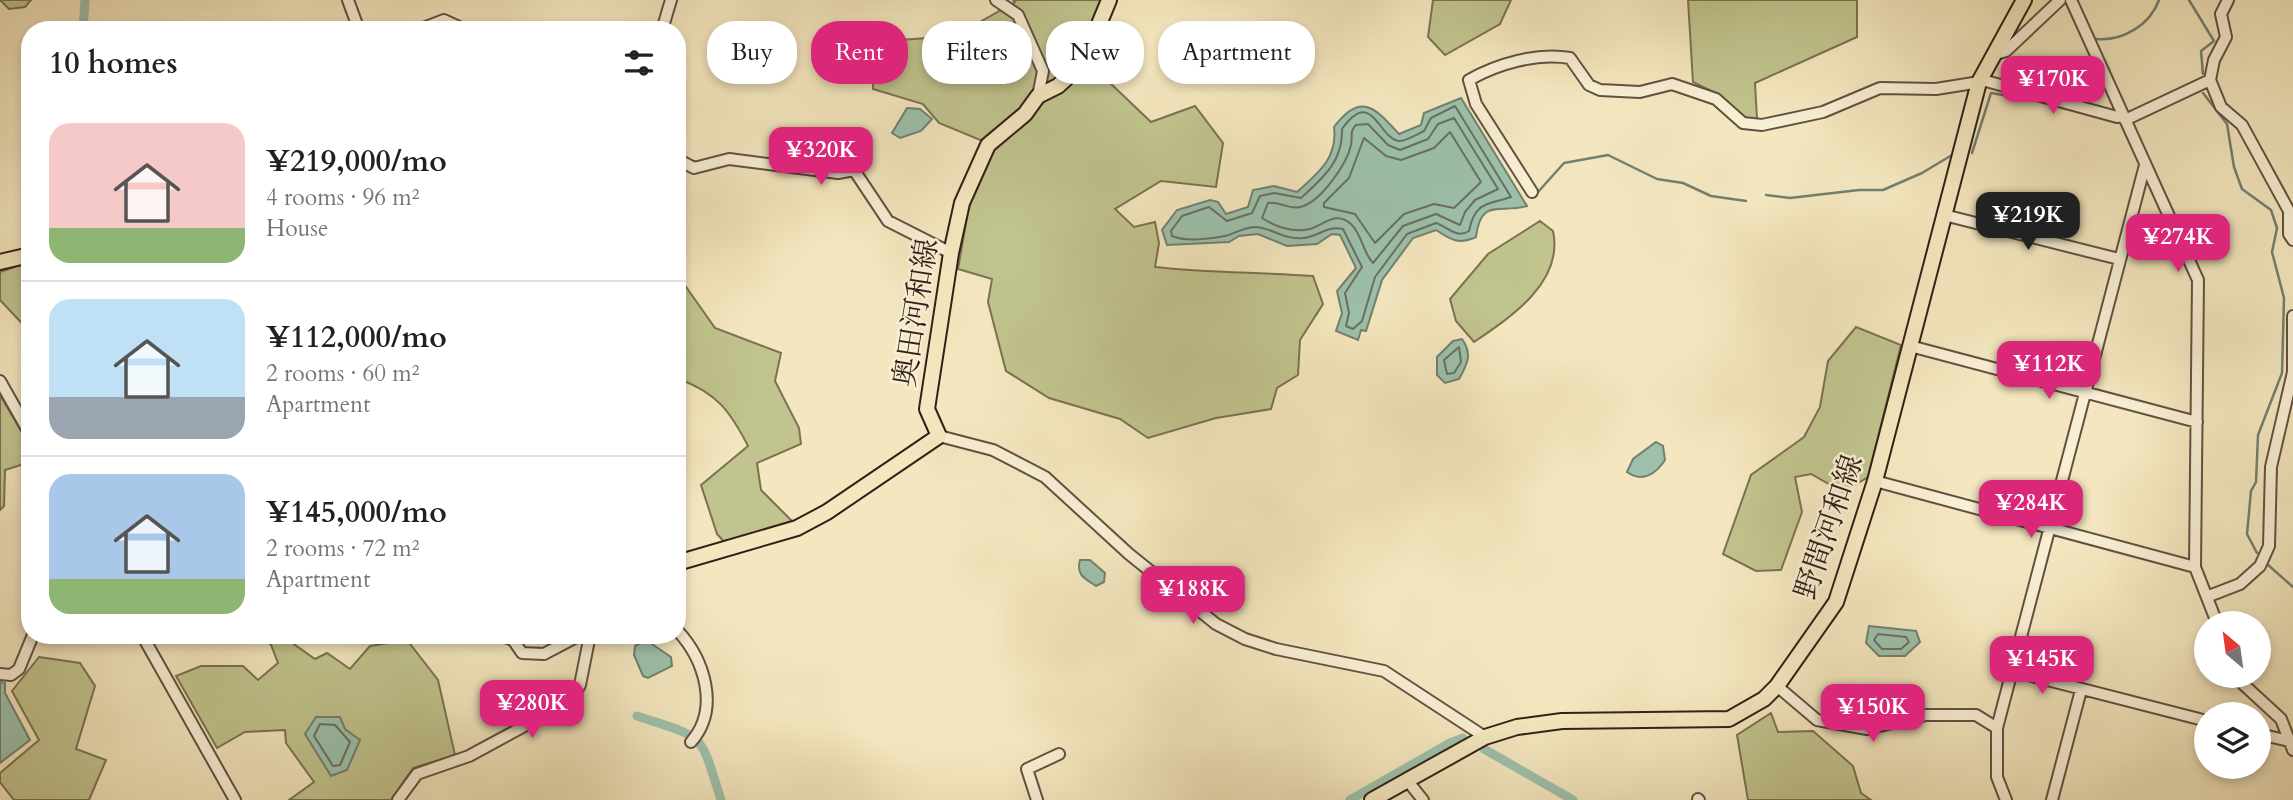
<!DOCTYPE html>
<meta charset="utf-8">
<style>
:root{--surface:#fff;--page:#f2f2f2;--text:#202124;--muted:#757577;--line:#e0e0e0;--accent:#db2777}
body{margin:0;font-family:Cardo,"Noto Serif JP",serif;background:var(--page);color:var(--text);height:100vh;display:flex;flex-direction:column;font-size:26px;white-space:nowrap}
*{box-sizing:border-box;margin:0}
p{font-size:23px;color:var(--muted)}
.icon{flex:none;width:38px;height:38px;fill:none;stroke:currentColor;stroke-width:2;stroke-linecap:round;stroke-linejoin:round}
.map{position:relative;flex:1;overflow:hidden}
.side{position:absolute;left:21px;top:21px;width:665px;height:623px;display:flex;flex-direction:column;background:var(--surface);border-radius:28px;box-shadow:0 4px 10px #0003}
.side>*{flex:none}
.banner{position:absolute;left:707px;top:21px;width:665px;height:63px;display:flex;gap:14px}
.needle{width:46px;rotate:331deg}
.fabs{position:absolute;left:2194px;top:611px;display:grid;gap:14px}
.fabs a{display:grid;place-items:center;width:77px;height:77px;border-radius:50%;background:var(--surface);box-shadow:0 4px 10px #0003;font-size:35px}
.price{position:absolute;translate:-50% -60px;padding:0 16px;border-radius:14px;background:var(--accent);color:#fff;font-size:23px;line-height:46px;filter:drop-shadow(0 2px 4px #0008)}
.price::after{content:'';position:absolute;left:50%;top:42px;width:21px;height:16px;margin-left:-10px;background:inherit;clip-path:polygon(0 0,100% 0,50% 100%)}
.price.active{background:#222;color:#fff}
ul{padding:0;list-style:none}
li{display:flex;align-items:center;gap:21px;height:175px;padding:0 28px}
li+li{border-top:2px solid var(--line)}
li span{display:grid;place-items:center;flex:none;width:196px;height:140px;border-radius:21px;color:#555}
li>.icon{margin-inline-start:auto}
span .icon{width:84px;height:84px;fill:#fffc;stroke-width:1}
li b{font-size:30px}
h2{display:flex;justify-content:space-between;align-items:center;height:84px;padding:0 28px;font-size:30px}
.tag{padding:0 24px;border-radius:28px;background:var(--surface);box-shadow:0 4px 10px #0003;font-size:24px;line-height:63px}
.tag.active{background:var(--accent);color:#fff}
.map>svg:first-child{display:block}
</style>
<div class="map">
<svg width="2293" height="800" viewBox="0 0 2293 800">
<rect width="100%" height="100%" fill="#f4e7bf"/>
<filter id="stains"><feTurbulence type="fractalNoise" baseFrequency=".00286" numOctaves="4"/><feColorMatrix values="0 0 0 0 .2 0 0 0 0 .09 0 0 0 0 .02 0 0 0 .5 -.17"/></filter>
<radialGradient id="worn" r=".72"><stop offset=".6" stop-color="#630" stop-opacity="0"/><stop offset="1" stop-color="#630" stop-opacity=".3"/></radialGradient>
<!-- green -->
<path fill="#c1c48e" stroke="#7a7252" stroke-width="2" d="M0,0H31L25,7L9,9Z
M1013,0H1104L1081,60L1108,81L1151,122L1195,106L1223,143L1216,187L1161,181L1115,209L1134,227L1155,222L1159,243L1155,267C1208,273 1260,272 1313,276L1323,304L1300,340L1298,375L1277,388L1271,409L1216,418L1148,438L1120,419L1049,398L1006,371L988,302L992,279L958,269L969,205L995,146L939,123L923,104L873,89V42L955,36L1015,2Z
M1433,0H1511L1500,24L1445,55L1428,37Z
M1688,0H1857V37L1755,83L1757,119L1743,120L1720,95L1693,82Z
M1540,221L1553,231C1564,282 1511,317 1474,342L1456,321L1450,299L1488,254Z
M28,262L30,264V332L0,300V272Z
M677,274L715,328L781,353L775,381L799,428L801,444L757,463L761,490L794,523L726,544L717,534L701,485L748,446C730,411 717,393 679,379L677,305L681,300L677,294Z
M1856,327L1901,345L1868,477L1843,492L1811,474L1795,477L1802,512L1781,570L1756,571L1723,554L1751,475L1804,437L1820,407L1828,361Z
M0,395L30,446V462L5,470L4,506L0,510Z
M261,635H281L315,659L327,653L350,669L370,646L407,640L438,680L455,755L413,768L391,800H289L314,782L286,743L285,730L245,732L217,748L176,676L201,666H243L258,680L278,663L271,645Z
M39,657L80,663L95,686L76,749L106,760L89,800H14L0,782V773L39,740L12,691Z
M1771,713L1778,732L1813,731L1853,766L1861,793L1871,800H1748L1737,735Z"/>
<!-- water -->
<path fill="#9dc1ac" stroke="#728070" stroke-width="2" d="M1461,98L1527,206C1500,214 1481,197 1476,237C1459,245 1451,240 1436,230L1413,238L1382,280L1366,331L1361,330L1358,340L1336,331L1342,313L1337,291L1356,268L1340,235L1332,234L1317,244L1287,246L1258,234L1239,236L1229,242L1167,245L1162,230L1177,210L1210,200L1218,202L1226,214L1248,207L1253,190L1274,186L1297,192C1318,173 1338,158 1334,127C1361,91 1375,108 1399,134L1421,125L1424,113Z
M907,108L920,109L932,119L921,131L900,138L892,133Z
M1462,339C1473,354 1467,365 1459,379L1445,383L1437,375V357L1453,341Z
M1656,442L1663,446L1665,460C1656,474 1642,483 1627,472L1633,459Z
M1080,560H1090L1105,573L1104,582L1096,586C1084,578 1076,575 1080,560Z
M1869,626L1916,631L1920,642L1905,656H1879L1866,643Z
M646,640L671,657L672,666L648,678L643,676L634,655L635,646Z
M0,682L5,683V693L30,740L0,763Z
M316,717H340L345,729L360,740L347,770L331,776L305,734Z"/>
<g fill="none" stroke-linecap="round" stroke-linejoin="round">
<!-- shore -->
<path stroke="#687062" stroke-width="2" d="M1455,106L1511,197C1488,205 1475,201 1469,231C1456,239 1448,227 1436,223L1407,234L1375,277L1362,321L1353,329L1346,326L1349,313L1345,293L1362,267L1343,229C1327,225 1318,237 1303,238C1283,240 1273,228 1256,227C1244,227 1236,233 1225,236C1211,239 1185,242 1172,236L1171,231L1182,216L1209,207L1227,221L1252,213L1260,196L1274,193L1301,198C1324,177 1343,161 1342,129C1372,87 1378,137 1398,141C1405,142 1417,134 1424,131L1431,118Z
M1454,118L1498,189L1475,200L1465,212L1460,225L1436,214L1403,226L1373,263C1363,253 1362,234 1351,224C1336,210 1324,225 1310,229C1293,233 1276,227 1262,218L1268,203C1279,201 1289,210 1300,207C1320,203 1347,164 1351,145C1353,136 1349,132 1356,125L1368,124L1388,145L1400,150L1428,139L1438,124Z
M1450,132L1481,182L1454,208L1434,204L1404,214L1375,243L1355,214L1324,207V203L1349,178L1364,138L1386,156L1401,160L1434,148Z
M1459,347L1461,362L1454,373L1447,374L1444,360Z
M1878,634L1906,637L1909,642L1901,649H1882L1874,640Z
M320,724L335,725L350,742L340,765L333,766L314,736Z"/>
<!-- stream -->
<path stroke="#728070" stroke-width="2.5" d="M2189,0L2214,41L2201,51L2203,74
M2097,39C2123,41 2150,25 2159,0
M2036,89L2064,64
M2203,93L2227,124L2234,167L2242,189L2271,210L2277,228L2272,252L2284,298L2282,373L2258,435L2256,482L2251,491L2247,534L2257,553
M1972,153L1991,93L2033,100
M1538,192L1564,163L1608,155L1657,179L1683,183L1711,196L1746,201
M1766,195L1790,198L1859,190H1883L1922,173L1952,155
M2267,564L2293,587"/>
<!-- canal -->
<path stroke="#9dc1ac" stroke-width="9" d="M83,30L85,0
M637,716C706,739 699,730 721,800
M1484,749L1573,800
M1350,800L1450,743L1463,738"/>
<defs>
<path id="minor" d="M348,0L359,30
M996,0L1018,15L1043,71L1038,96
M2071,0L2198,280L2195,567L2217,623
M2228,0L2221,14L2226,37L2214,60L2210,80L2221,107L2242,125L2289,211V234L2293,240
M418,30L444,20L466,30
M662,30L671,0
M1993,55L2006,51L2060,0
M2125,120L2210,80
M677,159L694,168L729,159L838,173L854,170L888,221L951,253
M1532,192L1476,104L1469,80C1497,64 1538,52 1570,58L1589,85L1600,90L1640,92L1672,84L1716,99L1743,123L1762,125L1823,112L1880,88L1936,89L1986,81L2117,117L2123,116
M1944,215L2119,259
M1910,346L2197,422
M0,381L30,434
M939,436L993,450L1045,477L1129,554L1216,624L1245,639L1276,649L1384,671L1485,737
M1875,481L2195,567
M2209,596L2240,584L2260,566L2269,546L2271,467L2293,372V316
M677,630C705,660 720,709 691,742
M142,635L235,800
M499,635L513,640L522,653L544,654L580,635
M2012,671L2207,721
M0,674L11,675L19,669L33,635
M2239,676L2243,684L2281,719L2293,750
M1777,686L1817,720L1867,729L1926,715H1976L1997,728
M2259,734L2289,741
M1407,780L1423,800
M1698,799L1699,800
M398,800L417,774L469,756L554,710L566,708L580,685L590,635
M1037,800L1027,769L1059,754
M2006,800L1997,777V728L2145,165
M2052,800L2081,690"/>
<path id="major" d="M0,262L30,255
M677,563L797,528L827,512L939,436L927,409L951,253L962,203L988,145L1025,114L1038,96L1058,86L1083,63L1109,0
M1372,800L1485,737L1517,727L1562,721L1729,719L1764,699L1777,686L1836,602L1875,481L1979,82L2024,0"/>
</defs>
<!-- minor casing -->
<use href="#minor" stroke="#625141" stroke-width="14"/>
<!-- major casing -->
<use href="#major" stroke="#321f17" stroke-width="18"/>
<!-- minor -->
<use href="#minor" stroke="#f8efd5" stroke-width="10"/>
<!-- major -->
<use href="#major" stroke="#f4e7bf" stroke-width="14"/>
</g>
<g text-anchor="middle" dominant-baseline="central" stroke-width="5" stroke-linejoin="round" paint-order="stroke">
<!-- street labels -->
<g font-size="30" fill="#321f17" stroke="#f8efd5">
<text transform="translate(916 313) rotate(-81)">奥田河和線</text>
<text transform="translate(1829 527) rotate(-71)">野間河和線</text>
</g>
</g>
<rect width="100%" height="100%" filter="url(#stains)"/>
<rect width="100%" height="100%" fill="url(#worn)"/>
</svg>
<div class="fabs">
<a><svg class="needle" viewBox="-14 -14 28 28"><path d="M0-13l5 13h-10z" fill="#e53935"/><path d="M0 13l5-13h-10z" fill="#757577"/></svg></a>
<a><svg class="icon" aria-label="layers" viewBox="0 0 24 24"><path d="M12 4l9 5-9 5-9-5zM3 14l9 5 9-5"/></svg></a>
</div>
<b class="price" style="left:2053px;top:116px">¥170K</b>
<b class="price" style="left:821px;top:187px">¥320K</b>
<b class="price active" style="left:2028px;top:252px">¥219K</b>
<b class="price" style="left:2178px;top:274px">¥274K</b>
<b class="price" style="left:2049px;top:401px">¥112K</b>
<b class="price" style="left:2031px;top:540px">¥284K</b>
<b class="price" style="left:1193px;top:626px">¥188K</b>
<b class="price" style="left:2042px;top:696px">¥145K</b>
<b class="price" style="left:532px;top:740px">¥280K</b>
<b class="price" style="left:1873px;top:744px">¥150K</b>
<div class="banner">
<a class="tag">Buy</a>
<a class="tag active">Rent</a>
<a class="tag">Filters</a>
<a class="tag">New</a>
<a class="tag">Apartment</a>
</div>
<section class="side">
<h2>10 homes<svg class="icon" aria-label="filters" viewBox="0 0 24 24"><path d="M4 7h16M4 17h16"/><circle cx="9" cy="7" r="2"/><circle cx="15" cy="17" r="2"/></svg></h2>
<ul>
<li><span style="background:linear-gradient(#f6c9c9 75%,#8fb573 0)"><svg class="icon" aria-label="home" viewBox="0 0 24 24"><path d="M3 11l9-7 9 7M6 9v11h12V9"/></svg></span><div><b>¥219,000/mo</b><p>4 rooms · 96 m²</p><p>House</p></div></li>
<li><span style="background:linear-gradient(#bfe0f5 70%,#9aa5b1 0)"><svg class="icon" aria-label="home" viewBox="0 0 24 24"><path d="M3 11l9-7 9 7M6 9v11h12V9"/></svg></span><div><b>¥112,000/mo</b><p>2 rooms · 60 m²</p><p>Apartment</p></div></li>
<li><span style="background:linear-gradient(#a9c7e8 75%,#8fb573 0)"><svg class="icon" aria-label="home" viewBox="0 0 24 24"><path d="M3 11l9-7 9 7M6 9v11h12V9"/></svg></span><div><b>¥145,000/mo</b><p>2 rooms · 72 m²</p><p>Apartment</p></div></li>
</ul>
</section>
</div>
